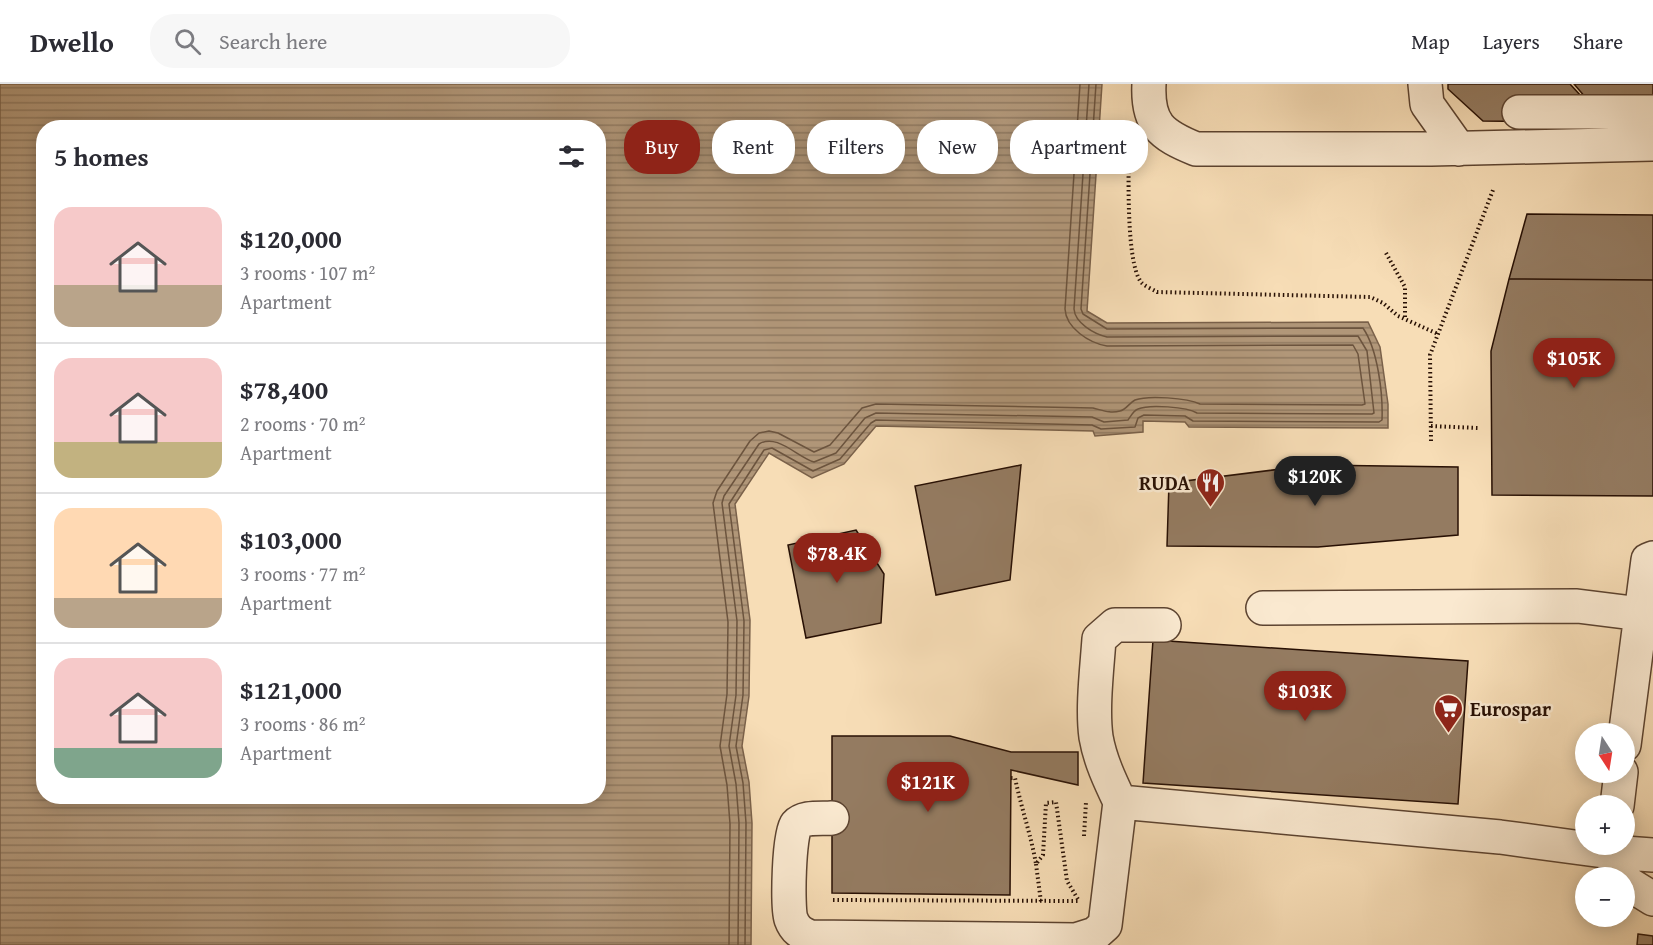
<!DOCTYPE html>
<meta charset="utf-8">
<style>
:root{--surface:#fff;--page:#f7f7f7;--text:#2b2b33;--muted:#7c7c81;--line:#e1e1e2;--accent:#8f2418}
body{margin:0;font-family:"Gentium Book Plus",serif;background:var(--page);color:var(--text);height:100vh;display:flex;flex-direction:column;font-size:22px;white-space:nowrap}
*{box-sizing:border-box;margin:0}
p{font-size:20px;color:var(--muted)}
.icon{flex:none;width:33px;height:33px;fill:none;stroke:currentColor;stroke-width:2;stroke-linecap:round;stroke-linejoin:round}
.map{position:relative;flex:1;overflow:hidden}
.drawer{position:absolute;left:36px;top:36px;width:570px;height:684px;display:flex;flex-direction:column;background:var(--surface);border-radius:24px;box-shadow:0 3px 15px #0003}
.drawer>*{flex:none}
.banner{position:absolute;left:624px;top:36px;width:570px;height:54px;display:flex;gap:12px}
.needle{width:39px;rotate:168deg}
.buttons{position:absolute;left:1575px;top:639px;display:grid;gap:12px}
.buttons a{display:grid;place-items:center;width:60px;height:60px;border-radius:50%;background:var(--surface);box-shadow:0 3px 15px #0003;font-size:30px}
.price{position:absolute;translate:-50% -51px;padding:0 14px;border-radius:21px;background:var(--accent);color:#fff;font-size:20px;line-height:39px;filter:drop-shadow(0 2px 3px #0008)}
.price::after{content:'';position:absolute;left:50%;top:36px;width:18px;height:14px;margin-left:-9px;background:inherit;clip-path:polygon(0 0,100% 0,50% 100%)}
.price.active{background:#222;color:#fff}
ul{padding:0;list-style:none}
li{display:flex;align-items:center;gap:18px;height:150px;padding:0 18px}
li+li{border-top:2px solid var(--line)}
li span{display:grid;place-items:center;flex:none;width:168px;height:120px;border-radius:18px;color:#555}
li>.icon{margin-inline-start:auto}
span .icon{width:72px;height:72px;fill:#fffc;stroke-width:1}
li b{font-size:26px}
h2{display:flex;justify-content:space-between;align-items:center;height:72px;padding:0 18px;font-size:26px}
.pill{padding:0 21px;border-radius:24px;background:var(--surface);box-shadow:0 3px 15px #0003;font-size:21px;line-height:54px}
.pill.active{background:var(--accent);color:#fff}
header{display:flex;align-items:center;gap:36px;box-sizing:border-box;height:84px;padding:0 30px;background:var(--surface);border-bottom:2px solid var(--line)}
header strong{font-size:28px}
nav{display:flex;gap:33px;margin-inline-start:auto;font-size:21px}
.search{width:420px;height:54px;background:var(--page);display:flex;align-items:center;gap:15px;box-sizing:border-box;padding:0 21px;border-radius:24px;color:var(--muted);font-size:22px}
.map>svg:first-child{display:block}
</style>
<header>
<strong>Dwello</strong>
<div class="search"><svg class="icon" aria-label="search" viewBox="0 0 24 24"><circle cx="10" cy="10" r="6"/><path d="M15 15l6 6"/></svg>Search here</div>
<nav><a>Map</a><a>Layers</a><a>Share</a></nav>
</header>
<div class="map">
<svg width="1653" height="861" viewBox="0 0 1653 861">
<defs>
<pattern id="water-rules" width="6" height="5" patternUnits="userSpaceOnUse" patternTransform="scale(1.5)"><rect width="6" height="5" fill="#b19779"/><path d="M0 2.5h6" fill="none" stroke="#907a61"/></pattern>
</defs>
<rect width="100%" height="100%" fill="#f7ddb6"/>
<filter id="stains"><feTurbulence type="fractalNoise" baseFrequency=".00333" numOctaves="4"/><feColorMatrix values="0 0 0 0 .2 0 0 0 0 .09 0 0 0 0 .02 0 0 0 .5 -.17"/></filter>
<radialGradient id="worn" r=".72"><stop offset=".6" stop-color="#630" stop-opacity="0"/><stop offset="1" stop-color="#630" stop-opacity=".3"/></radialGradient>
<!-- water -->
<path fill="url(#water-rules)" stroke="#7a614a" stroke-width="1.5" fill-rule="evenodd" d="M0,0H1102L1087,227L1107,239L1368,238L1380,263L1388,320V344L1189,343L1185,338L1143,337V348L1095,352L1093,347L876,342L844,380L812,394L769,369L735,420L750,536L749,612L742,662L749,698L752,739L751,861H0ZM44,44H598V712H44Z"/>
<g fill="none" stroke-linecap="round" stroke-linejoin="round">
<!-- shore -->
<path stroke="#6c543e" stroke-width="1.5" d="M729,861L730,740L727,701L720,662L727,610L728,538L713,419L717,407L750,357L759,349L769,347L778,349L814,368L830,361L862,324L876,320L1093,324C1102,326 1110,330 1120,327C1126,326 1129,319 1135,316C1148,311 1187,314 1200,320L1362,321L1365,320L1358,270L1353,261L1107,262C1089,259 1066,244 1065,225L1080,0
M738,861L739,739L736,700L729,662L736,611L737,537L722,419L724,412L759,360C777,349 797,373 814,378L836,369L865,334L876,329L1092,333L1104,338L1128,336C1131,332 1133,327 1138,325C1149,320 1187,323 1197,329L1372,330L1374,329L1367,267L1358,252L1107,253C1094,250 1075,239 1074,225L1089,0
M745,861L746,739L743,699L736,662L743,611L744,537L729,420L764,366L772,364L813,387L840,375L871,339L876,336L1092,341L1101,345L1135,343L1138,334L1144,331L1185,332L1193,337L1379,338L1382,336C1383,310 1378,266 1363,244L1107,245L1083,230L1081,225L1096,0"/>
</g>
<!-- building -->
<path fill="#947b61" stroke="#281004" stroke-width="1.5" d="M1448,0H1570L1592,24L1653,39L1483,37L1448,5Z
M1574,0H1653V20L1592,21Z
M1527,130L1653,131V196L1509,195Z
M1509,195L1653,196V412L1492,411L1491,267Z
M1021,381L1010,496L936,511L915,402Z
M1313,381L1458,383V451L1318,463L1167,462L1169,399Z
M856,446L884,490L881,539L806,554L788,461Z
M1153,556L1468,577L1458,720L1143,699Z
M832,652H950L1011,668H1078V701L1011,686L1010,811L832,809Z
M1638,850L1653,852V861H1637Z"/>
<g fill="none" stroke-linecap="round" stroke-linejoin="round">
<defs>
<path id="minor" d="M1149,0C1147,40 1161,51 1196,65H1431L1653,60
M1425,0L1427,20L1459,65
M1519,28H1653
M1263,524L1577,522L1641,530
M1624,661L1648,476L1653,474
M1120,718C1110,697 1100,676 1096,653C1092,624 1097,584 1099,555L1115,541H1164
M1617,722L1621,688
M832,734C821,735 804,732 796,741C789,749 787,823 791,835C795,846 801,849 810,853L1076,856L1095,850L1105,841L1120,718L1500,753L1611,768L1653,771
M1624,797L1653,815"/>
</defs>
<!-- minor casing -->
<use href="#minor" stroke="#5c4330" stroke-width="36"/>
<!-- path -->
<path stroke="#281004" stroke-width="4" stroke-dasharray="1.5 3" stroke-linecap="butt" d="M1129,52C1129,80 1125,177 1141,198C1144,202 1152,205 1157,208L1370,213L1383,219L1398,232L1438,250
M1386,169L1405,203V235
M1431,342L1478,344
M1431,357L1430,271L1493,106
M1011,694H1015C1021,723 1031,751 1036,780L1043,771L1046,719L1056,718L1067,797L1079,817
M1084,752L1086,718
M1036,780L1041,818
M833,816L1078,817"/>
<!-- minor -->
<use href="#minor" stroke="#fae9d0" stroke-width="33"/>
</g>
<!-- icons -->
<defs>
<symbol id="restaurant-pin" viewBox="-11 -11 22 30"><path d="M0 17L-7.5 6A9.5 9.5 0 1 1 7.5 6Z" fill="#8f2418" stroke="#fae9d0"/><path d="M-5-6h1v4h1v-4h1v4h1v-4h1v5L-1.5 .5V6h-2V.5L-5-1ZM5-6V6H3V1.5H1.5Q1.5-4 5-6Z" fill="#fff"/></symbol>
<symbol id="supermarket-pin" viewBox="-11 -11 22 30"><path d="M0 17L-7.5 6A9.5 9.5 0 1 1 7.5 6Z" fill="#8f2418" stroke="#fae9d0"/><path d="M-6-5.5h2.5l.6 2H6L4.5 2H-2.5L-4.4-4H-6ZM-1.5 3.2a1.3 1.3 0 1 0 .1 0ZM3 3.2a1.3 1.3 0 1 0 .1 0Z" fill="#fff"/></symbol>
</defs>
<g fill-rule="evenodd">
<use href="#restaurant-pin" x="1194" y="382" width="33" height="45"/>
<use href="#supermarket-pin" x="1432" y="608" width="33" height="45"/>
</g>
<g text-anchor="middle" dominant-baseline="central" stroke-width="5" stroke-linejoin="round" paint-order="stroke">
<!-- poi labels -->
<g font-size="20" font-weight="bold" fill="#281004" stroke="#fae9d0" text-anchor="end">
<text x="1190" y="398">RUDA</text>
<text x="1470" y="624" text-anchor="start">Eurospar</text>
</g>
</g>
<rect width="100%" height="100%" filter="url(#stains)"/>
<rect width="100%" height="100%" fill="url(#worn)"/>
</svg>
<div class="buttons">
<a><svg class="needle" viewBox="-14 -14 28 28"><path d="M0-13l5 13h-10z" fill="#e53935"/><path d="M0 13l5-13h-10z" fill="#7c7c81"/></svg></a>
<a>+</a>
<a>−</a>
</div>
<b class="price" style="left:1574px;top:305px">$105K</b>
<b class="price active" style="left:1315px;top:423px">$120K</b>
<b class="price" style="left:837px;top:500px">$78.4K</b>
<b class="price" style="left:1305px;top:638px">$103K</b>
<b class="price" style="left:928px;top:729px">$121K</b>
<div class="banner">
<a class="pill active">Buy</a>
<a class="pill">Rent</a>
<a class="pill">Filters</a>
<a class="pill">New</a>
<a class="pill">Apartment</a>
</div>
<section class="drawer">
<h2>5 homes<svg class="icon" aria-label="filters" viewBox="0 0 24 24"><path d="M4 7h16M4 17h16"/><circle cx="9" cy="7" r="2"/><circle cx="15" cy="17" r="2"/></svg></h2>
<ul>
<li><span style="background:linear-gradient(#f6c9c9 65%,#b9a48a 0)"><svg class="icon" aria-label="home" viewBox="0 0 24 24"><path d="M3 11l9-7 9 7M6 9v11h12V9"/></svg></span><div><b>$120,000</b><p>3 rooms · 107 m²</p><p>Apartment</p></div></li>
<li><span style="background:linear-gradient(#f6c9c9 70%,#c2b280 0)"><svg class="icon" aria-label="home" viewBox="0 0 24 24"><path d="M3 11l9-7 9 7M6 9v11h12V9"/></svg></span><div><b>$78,400</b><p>2 rooms · 70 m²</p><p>Apartment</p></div></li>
<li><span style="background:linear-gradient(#ffd9b3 75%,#b9a48a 0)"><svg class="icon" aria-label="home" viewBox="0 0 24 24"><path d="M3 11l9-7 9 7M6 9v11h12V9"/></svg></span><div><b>$103,000</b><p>3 rooms · 77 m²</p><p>Apartment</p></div></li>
<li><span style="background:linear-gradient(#f6c9c9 75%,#7fa58c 0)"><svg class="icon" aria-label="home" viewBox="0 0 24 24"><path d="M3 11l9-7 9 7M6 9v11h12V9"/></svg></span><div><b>$121,000</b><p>3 rooms · 86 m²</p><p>Apartment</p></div></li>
</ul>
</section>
</div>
